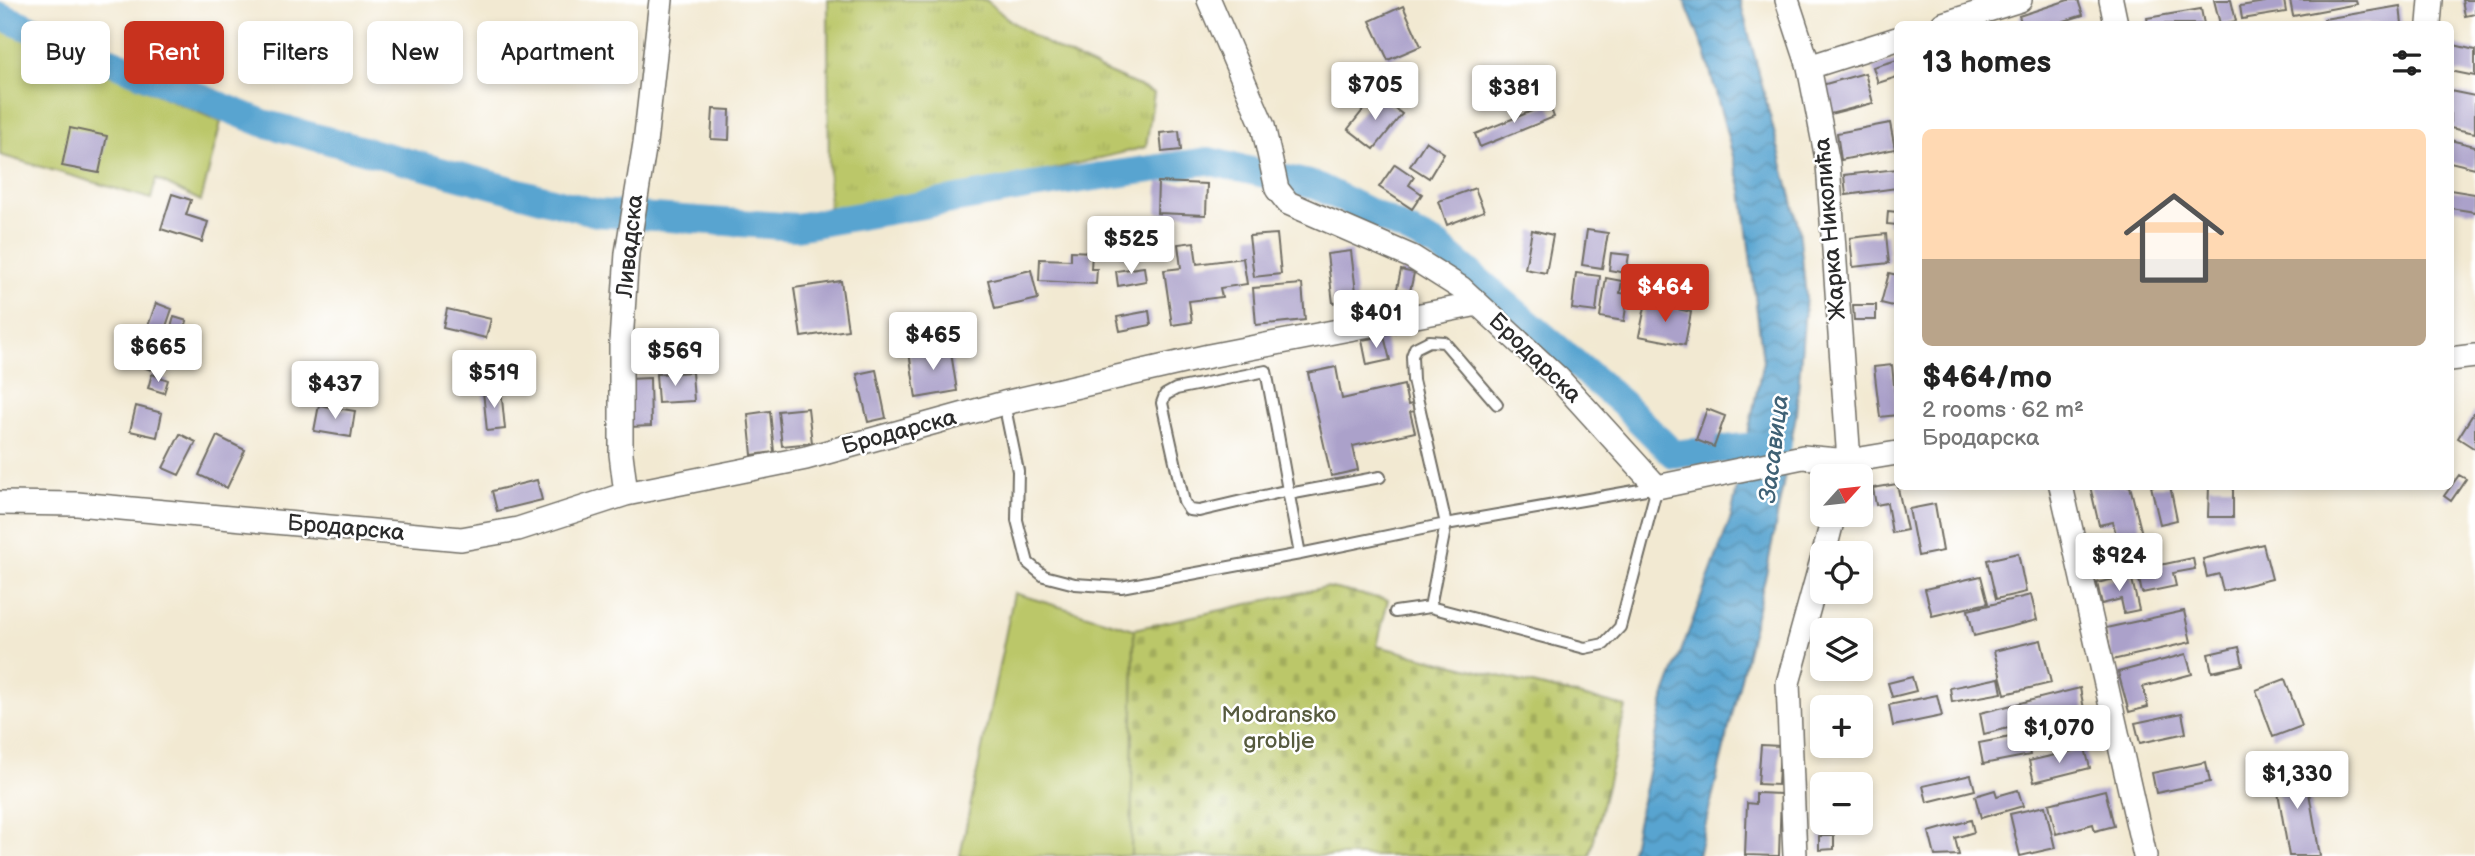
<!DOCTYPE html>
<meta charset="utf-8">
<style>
:root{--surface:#fff;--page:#f6f6f6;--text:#222;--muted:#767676;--line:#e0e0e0;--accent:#c8321e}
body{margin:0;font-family:"Balsamiq Sans",sans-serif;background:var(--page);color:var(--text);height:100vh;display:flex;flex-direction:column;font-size:26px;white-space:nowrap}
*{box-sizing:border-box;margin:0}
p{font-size:23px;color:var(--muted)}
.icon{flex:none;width:38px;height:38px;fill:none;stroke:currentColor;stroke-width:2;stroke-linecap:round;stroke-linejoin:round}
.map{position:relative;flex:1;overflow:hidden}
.sheet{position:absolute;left:1894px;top:21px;width:560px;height:469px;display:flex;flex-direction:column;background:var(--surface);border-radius:10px;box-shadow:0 4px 10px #0003}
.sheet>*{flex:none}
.guide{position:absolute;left:21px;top:21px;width:665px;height:63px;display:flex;gap:14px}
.needle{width:46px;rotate:63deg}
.buttons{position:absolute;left:1810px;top:464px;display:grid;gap:14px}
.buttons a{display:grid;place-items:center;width:63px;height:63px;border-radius:10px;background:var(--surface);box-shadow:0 4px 10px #0003;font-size:35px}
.price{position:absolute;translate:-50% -60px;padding:0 16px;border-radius:7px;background:#fff;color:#222;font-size:23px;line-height:46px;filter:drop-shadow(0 2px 4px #0008)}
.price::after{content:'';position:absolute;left:50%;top:42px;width:21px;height:16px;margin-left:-10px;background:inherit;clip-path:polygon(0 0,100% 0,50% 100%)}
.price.on{background:var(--accent);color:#fff}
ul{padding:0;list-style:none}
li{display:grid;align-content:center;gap:14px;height:371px;padding:0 28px}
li+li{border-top:2px solid var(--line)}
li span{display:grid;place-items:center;height:217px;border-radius:10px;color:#555}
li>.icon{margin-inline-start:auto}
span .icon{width:126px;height:126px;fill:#fffc;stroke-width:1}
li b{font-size:30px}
h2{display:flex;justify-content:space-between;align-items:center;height:84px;padding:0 28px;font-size:30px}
.chip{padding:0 24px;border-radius:10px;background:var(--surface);box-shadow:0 4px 10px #0003;font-size:24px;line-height:63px}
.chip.on{background:var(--accent);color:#fff}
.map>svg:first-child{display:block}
</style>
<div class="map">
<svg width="2475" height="856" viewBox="0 0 2475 856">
<defs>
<pattern id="grass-tufts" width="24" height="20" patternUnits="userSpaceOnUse" patternTransform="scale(1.75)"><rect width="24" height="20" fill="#bbc769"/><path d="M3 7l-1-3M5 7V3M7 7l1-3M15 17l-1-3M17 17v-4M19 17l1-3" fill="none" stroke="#a1ab5b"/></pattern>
<pattern id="cemetery-stones" width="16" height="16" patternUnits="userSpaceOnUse" patternTransform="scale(1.75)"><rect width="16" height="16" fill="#bbc769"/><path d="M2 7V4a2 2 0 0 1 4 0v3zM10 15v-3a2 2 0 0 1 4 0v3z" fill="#a1ab5b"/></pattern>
<pattern id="water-waves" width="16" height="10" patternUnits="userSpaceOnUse" patternTransform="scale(1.75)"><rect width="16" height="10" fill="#58a4d0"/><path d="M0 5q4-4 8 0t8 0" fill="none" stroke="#4986a9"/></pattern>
</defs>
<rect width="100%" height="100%" fill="#fff"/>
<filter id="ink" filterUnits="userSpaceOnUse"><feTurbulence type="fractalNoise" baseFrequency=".0143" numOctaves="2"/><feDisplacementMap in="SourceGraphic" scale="14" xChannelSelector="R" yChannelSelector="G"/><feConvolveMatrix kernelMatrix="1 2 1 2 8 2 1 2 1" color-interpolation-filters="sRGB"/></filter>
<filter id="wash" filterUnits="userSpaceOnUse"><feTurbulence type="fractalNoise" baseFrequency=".00686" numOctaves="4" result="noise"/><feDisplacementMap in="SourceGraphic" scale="28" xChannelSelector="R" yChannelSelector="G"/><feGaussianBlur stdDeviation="1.57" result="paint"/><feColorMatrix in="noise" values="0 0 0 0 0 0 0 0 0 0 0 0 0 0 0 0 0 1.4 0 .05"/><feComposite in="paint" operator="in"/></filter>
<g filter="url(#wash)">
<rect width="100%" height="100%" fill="#f2e9d2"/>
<!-- grass -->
<path fill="url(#grass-tufts)" stroke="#73794a" stroke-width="2" d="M828,0H986C1032,45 1096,66 1154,93L1146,147L975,188L829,208Z"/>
<!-- cemetery -->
<path fill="url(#cemetery-stones)" stroke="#73794a" stroke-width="2" d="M1326,587L1388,600L1377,646L1626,707L1590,856H1131L1134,629Z"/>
<!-- garden -->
<path fill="#bbc769" stroke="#73794a" stroke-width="2" d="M0,26L221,122L201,201L156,179L151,199L0,155Z
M1014,593L1134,629L1131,856H960Z"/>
<!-- water -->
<path fill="url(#water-waves)" stroke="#42687e" stroke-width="2" d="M1684,0H1740L1799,228L1806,296L1796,415L1767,570L1698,856H1630L1665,695L1731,517L1763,361L1742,190L1705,52Z"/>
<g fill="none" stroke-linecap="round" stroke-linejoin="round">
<!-- canal -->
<path stroke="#58a4d0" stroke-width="28" d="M0,16L263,123L597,213L796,227L1032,186L1208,161L1317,186L1438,246L1622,403L1673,454L1778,444"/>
</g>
<g id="blocks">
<!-- building -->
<path fill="#aba1ca" d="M2068,0H2078L2083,15L2055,24H2022L2019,16Z
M2214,0H2231L2236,21L2220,24Z
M2265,0H2284L2286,12L2242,19L2240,6L2265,2Z
M2290,0H2356L2357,4L2293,16Z
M2462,0H2475V14L2465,16Z
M1403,6L1421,46L1388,60L1370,21Z
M2400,6L2402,24H2325L2324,19Z
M2201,9L2204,24H2148L2147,18Z
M2450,44L2475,50V76L2450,71Z
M1897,60V77L1878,83L1873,67Z
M1865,73L1873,103L1830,114L1822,85Z
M2450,91L2475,96V133L2450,128Z
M1376,94L1402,114L1374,149L1348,129Z
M1549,104L1554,117L1480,147L1475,134Z
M713,109L730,110L729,140L711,139Z
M1890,123L1895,149L1841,160L1837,133Z
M70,128L107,136L99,173L62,166Z
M1179,131L1181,150L1162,152L1160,133Z
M2450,140L2475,146V168L2450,162Z
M1426,141L1444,153L1429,178L1410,166Z
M1395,164L1414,177L1409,185L1422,194L1412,209L1379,187Z
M1897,169V188L1846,195L1844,175Z
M1158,182L1207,184L1206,215L1157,213Z
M1475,188L1484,211L1447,225L1439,201Z
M2450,190L2475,194V212L2450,208Z
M172,194L191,200L186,215L208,222L202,242L161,229Z
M1888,211L1897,212V225L1887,224Z
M1142,220L1145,253L1121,256L1119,222Z
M1532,230L1553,235L1546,273L1525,269Z
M1587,230L1608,233L1602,268L1582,265Z
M1277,234L1281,274L1254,277L1249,236Z
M1886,234L1889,263L1853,267L1850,238Z
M1194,242L1197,264L1243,258L1247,284L1220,288L1222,297L1189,301L1192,322L1172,325L1164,270L1181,268L1178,244Z
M1071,251L1092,252L1091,269H1097L1096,284L1039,281L1040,259L1071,260Z
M1351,251L1357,300L1333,303L1327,254Z
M1611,253L1629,255L1626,273L1609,270Z
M1144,267L1146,281L1118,286L1116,271Z
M1031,270L1038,299L995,309L988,280Z
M1401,270L1414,273L1409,296L1396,293Z
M1576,273L1600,276L1596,312L1572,309Z
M1889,273L1897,275V307L1881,303Z
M1606,278L1622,281L1620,293L1628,294L1624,321L1600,317Z
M841,281L848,330L801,337L794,288Z
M1302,284L1305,320L1256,325L1253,288Z
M1646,302L1691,312L1685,345L1639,336Z
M156,303L172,309L151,370L135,364Z
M1853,305H1876V320H1854Z
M447,309L491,319L486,338L443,328Z
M1149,311L1151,325L1120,331L1117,317Z
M174,317L187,321L179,348L166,344Z
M1384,336L1390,360L1367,365L1362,340Z
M950,346L957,391L916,398L909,352Z
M1892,365L1897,415L1880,417L1874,367Z
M1336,367L1342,399L1404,385L1408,405L1412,404L1414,411L1410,412L1415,432L1353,446L1358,470L1331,476L1308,373Z
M876,370L886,418L868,422L857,374Z
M692,372L694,401L658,403L656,374Z
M152,374L168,380L164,393L148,388Z
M650,378L651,426L629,427L628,379Z
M501,389L505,429L487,431L483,391Z
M319,405L355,411L351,437L314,431Z
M136,406L162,413L157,437L130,431Z
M808,408L812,443L782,446L778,411Z
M1707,409L1725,416L1714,447L1696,440Z
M770,411L774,452L752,455L748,414Z
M2475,411V449L2458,438Z
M180,434L196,442L179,475L163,468Z
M217,436L245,450L227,488L199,475Z
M2459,475L2466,479L2451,501L2444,496Z
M537,480L542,500L497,511L492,491Z
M1897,484L1907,530L1892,533L1887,503L1876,505L1873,488Z
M2090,486H2130L2146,550L2121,556L2113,522L2099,525Z
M2151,486H2170L2177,520L2160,524Z
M2209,486H2233V517H2208Z
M1935,504L1943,551L1918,556L1909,509Z
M2263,544L2272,579L2223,591L2219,574L2207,577L2203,559Z
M2018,553L2026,592L1996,599L1987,560Z
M2193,558L2195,569L2173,573L2176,586L2142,593L2137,570Z
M2131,575L2139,610L2124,613L2121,599L2102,604L2097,583Z
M1981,576L1988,603L1932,616L1925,589Z
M2031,595L2037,620L1974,636L1968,610Z
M2184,611L2191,642L2112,660L2106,628Z
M2041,640L2051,683L2005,694L1994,651Z
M2239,647L2243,665L2212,672L2208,654Z
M2186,654L2192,674L2143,687L2148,707L2129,712L2118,672Z
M1912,677L1916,691L1892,697L1888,683Z
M1999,678L2002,693L1952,702L1950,688Z
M2285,679L2302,726L2273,737L2256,690Z
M2080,688L2084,709L1984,734L1980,713Z
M1937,695L1942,716L1893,726L1889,705Z
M2182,713L2186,733L2140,743L2135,723Z
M2026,734L2030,755L1983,764L1979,743Z
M1761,745L1780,746L1778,785L1758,784Z
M2085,748L2090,768L2034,782L2029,761Z
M2206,762L2210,782L2156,793L2152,773Z
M2304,764L2320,856H2289L2274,769Z
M1971,775L1975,790L1927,802L1923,786Z
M1995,790L1997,796L2018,790L2023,806L1981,818L1975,796Z
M2105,790L2114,826L2095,831L2093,824L2056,834L2049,804Z
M1756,793L1781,794L1779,856L1745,855L1747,803L1756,804Z
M2045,806L2055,848L2020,856L2010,814Z
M1971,820L1974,832L1955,838L1959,855L1935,856L1929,832Z
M1819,836H1834V849L1819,850Z"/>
</g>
</g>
<g filter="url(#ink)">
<use href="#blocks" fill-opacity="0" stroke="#716e65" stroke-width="2"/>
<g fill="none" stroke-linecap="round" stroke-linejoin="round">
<defs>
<path id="service" d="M1004,403L1018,471L1017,520L1028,563L1044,576L1075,584L1121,587L1300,554L1446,524L1430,607
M1289,490L1199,511L1189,510L1184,502L1162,403L1165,395L1176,389L1266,371C1278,432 1288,493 1300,554
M1289,494L1380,477
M1395,612L1430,607L1585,648L1604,644L1620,627L1657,487L1446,524L1413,380L1412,356L1415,348L1429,341L1444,342L1497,404"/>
<path id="minor" d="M1209,0L1263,126L1277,189L1288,203L1412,257L1461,288L1559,379L1657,487L1803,457L1849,461L1897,453
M1787,0L1809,67L1828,164L1849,461L1845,476
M2111,0L2116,24
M1943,24L2020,0
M2429,24L2431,0
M1809,67L1897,39
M2450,359L2475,356
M2061,486L2145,856
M626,494L621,454V342L627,253L645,143L661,0
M0,503L77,504L461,539L518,529L626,494L806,458L1004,403L1209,356L1478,304
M1824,553L1834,514
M1795,856L1788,683L1822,560"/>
</defs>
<!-- service casing -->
<use href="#service" stroke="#716e65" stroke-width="14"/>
<!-- minor casing -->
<use href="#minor" stroke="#716e65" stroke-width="26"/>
<!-- service -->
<use href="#service" stroke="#fff" stroke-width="10"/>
<!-- minor -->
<use href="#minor" stroke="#fff" stroke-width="23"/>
</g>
</g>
<g text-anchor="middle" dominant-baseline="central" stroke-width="5" stroke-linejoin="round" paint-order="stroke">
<!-- street labels -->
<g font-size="23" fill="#2b2b2b" stroke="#fff">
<text transform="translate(1830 229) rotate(-95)">Жарка Николића</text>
<text transform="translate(630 246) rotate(-84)">Ливадска</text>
<text transform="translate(1535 358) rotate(44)">Бродарска</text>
<text transform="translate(899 432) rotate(-15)">Бродарска</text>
<text transform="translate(346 528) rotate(5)">Бродарска</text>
</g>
<!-- park labels -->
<g font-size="23" fill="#565a3e" stroke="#fff">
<text x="1279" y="715">Modransko<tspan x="1279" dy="26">groblje</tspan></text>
</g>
<!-- water labels -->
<g font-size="24" font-style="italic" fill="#3f6175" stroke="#fff">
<text transform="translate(1774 449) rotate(-83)">Засавица</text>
</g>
</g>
</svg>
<div class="buttons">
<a><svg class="needle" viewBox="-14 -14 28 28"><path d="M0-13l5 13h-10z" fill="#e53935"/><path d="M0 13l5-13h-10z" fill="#767676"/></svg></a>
<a><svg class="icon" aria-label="locate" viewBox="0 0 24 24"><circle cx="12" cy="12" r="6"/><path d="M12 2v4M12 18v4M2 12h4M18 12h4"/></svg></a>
<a><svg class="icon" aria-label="layers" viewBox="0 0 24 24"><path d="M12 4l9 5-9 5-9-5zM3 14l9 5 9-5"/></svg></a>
<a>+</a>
<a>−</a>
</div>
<b class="price" style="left:1375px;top:122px">$705</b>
<b class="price" style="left:1514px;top:125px">$381</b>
<b class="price" style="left:1131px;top:276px">$525</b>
<b class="price on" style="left:1665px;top:324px">$464</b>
<b class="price" style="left:1376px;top:350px">$401</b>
<b class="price" style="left:933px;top:372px">$465</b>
<b class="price" style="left:158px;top:384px">$665</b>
<b class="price" style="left:675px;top:388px">$569</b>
<b class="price" style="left:494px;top:410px">$519</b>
<b class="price" style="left:335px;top:421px">$437</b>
<b class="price" style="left:2119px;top:593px">$924</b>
<b class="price" style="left:2059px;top:765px">$1,070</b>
<b class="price" style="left:2297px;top:811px">$1,330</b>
<div class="guide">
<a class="chip">Buy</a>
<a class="chip on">Rent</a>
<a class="chip">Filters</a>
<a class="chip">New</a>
<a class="chip">Apartment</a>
</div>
<section class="sheet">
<h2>13 homes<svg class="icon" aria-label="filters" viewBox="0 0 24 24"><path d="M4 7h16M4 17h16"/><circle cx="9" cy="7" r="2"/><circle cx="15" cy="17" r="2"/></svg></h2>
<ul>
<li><span style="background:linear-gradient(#ffd9b3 60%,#b9a48a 0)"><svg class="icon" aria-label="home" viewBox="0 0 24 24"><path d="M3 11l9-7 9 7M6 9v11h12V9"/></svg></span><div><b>$464/mo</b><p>2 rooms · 62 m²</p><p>Бродарска</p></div></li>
</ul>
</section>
</div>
